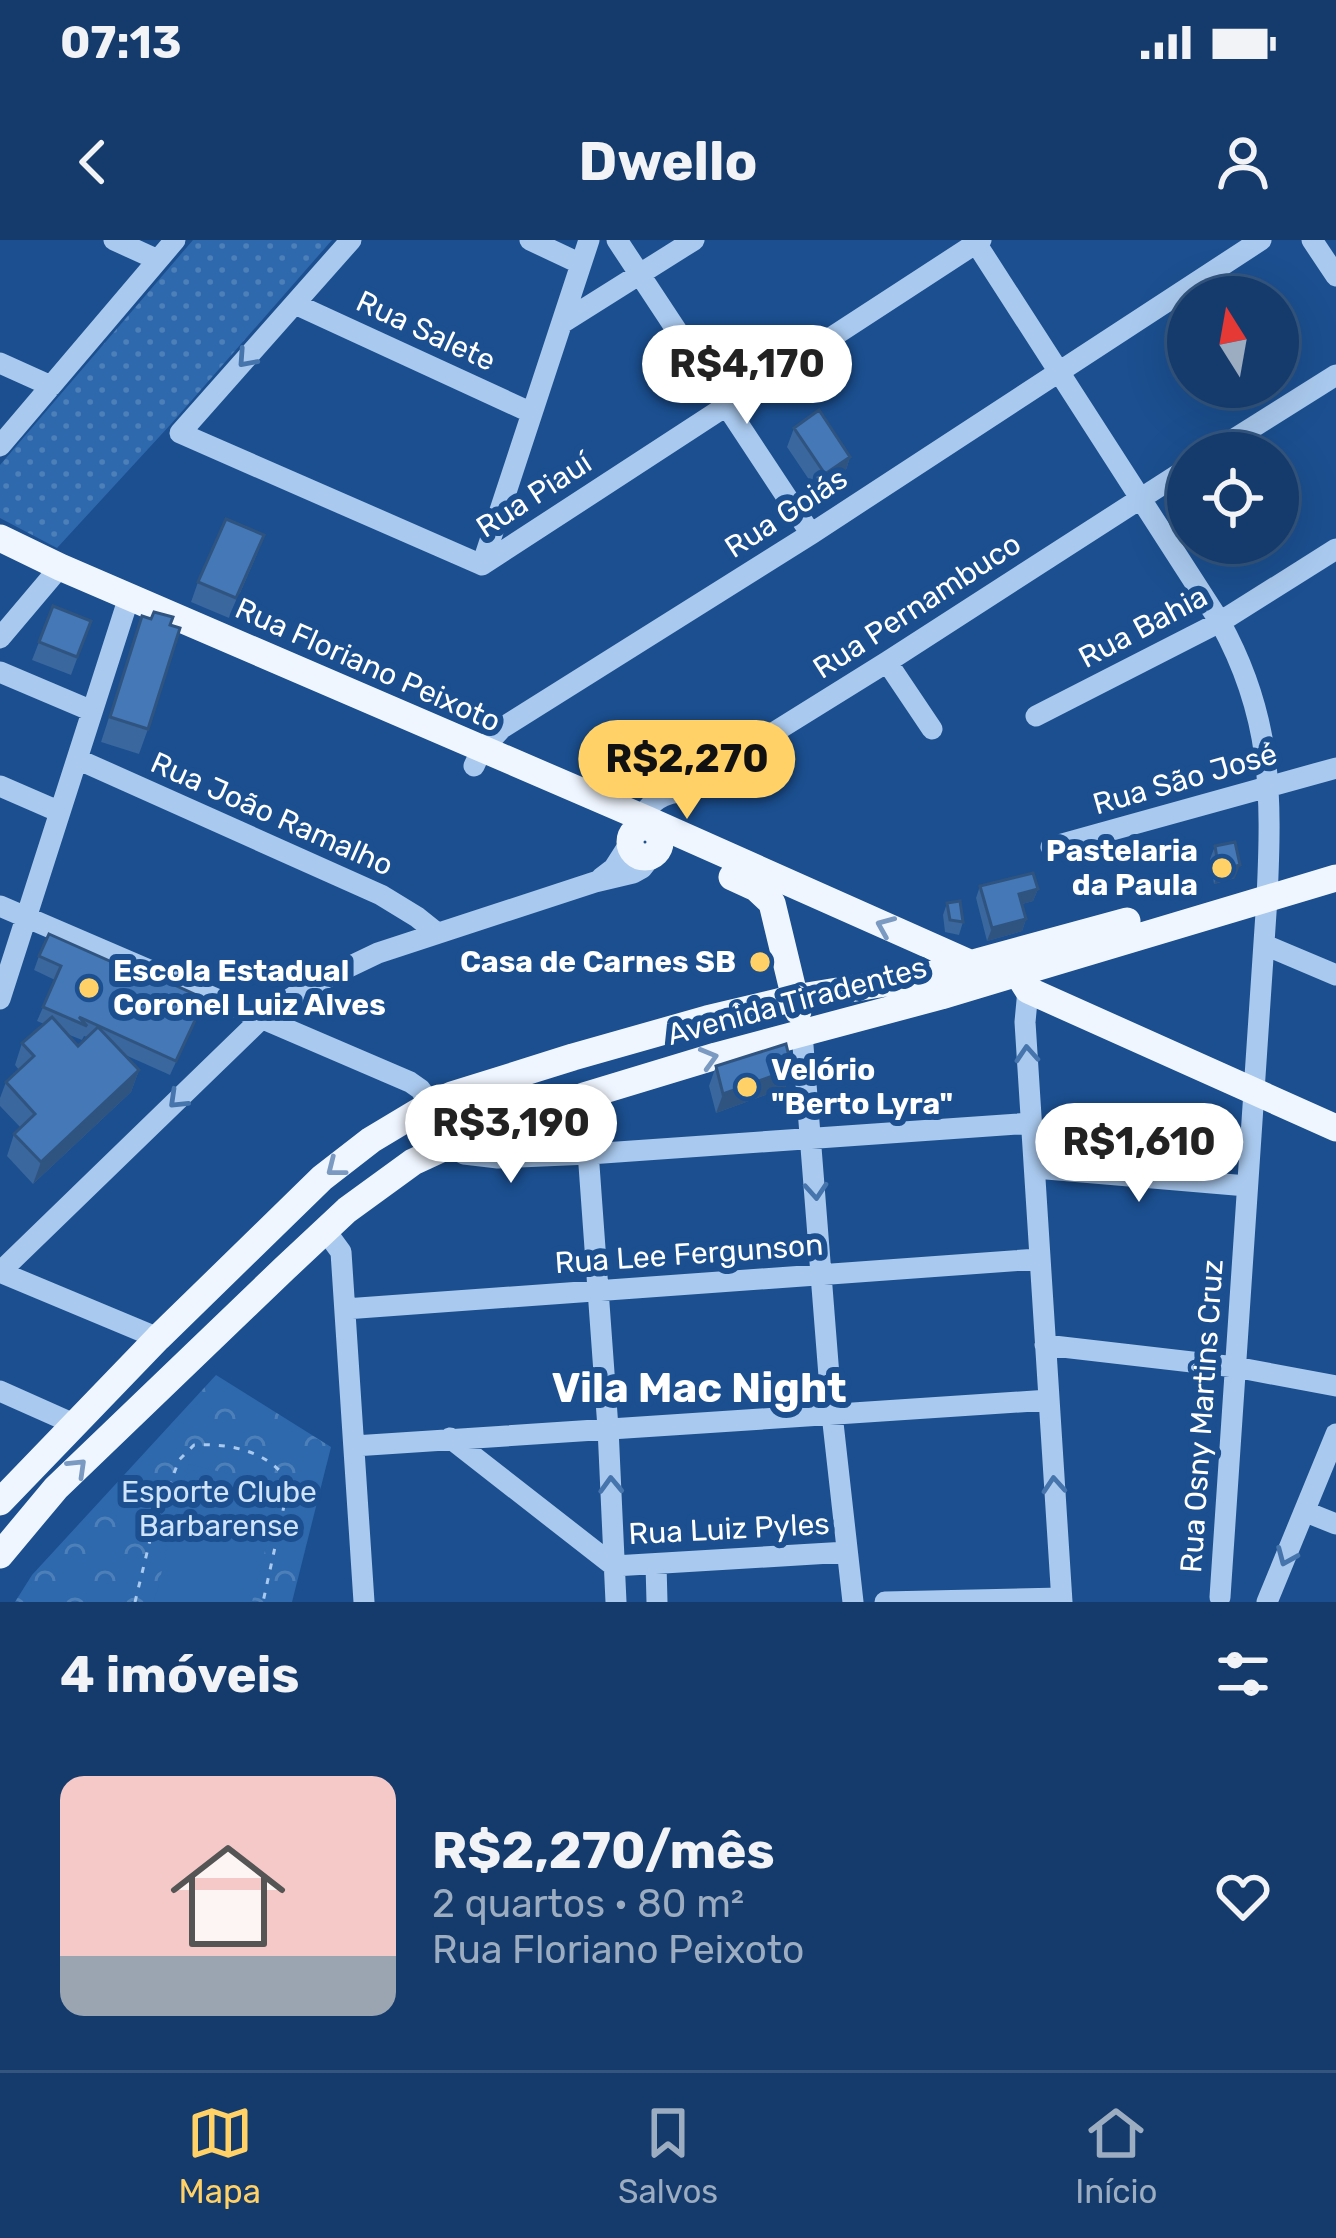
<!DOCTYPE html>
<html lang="pt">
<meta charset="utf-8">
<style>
:root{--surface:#143b6b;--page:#1d4271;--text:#f1f3f6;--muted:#9dadc1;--line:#33557e;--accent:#ffd166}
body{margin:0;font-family:Rubik,sans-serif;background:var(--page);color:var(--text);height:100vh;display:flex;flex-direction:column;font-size:45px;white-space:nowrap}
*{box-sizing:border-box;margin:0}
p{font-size:39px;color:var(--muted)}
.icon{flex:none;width:66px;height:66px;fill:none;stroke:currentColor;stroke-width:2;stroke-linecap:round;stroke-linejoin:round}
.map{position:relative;height:1362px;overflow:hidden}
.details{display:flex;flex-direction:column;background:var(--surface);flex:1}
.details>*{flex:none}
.needle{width:78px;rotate:349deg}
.buttons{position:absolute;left:1167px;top:36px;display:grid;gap:24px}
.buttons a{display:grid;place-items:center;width:132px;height:132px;border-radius:50%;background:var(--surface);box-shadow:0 12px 48px #0002,0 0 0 3px var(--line);font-size:60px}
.price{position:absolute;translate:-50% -102px;padding:0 27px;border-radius:42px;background:#fff;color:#222;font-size:39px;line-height:78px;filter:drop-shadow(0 3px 6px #0008)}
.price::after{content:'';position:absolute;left:50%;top:72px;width:36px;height:27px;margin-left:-18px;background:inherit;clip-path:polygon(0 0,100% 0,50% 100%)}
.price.active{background:var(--accent);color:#111}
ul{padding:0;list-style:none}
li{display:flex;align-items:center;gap:36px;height:300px;padding:0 60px}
li span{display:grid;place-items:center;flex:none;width:336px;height:240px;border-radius:24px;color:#555}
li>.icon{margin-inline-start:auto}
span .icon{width:144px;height:144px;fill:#fffc;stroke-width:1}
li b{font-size:51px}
h2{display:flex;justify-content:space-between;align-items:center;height:144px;padding:0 60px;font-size:51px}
.status{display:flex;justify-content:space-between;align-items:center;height:84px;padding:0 60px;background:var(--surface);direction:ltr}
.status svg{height:33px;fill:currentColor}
header{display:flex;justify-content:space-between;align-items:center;height:156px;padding:0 60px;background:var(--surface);font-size:54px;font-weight:700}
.menu{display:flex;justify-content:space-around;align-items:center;height:168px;border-top:3px solid var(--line);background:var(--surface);font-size:33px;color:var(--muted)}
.menu a{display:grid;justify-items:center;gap:6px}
.menu .active{color:var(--accent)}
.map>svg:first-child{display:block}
</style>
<div class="status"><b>07:13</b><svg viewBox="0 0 49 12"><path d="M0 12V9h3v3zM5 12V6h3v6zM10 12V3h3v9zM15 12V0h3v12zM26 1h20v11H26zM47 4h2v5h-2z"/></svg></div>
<header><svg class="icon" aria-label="back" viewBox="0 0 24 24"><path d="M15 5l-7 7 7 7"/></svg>Dwello<svg class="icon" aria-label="person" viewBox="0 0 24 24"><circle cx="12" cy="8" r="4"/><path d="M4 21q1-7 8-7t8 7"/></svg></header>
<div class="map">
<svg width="1336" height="1362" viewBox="0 0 1336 1362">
<defs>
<pattern id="grass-dots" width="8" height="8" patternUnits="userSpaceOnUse" patternTransform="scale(3)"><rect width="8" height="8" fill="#2e69ad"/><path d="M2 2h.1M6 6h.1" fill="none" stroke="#4d80b9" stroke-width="1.8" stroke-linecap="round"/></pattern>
<pattern id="forest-crowns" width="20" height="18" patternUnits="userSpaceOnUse" patternTransform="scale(3)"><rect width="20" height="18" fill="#2e69ad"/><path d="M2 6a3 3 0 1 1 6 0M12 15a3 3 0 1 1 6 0" fill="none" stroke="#4d80b9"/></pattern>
</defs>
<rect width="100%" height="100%" fill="#1b4f8f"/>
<!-- grass -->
<path fill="url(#grass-dots)" d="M193,0H332L171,184L57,308L0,278V225Z"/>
<!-- forest -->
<path fill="url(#forest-crowns)" d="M216,1135L331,1207L292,1362H15L32,1335Z"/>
<!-- garden -->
<path fill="#2e69ad" d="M189,1224L281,1247L252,1362H154Z"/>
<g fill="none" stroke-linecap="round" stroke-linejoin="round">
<!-- path -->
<path stroke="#a9c9ee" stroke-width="3" stroke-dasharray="6 9" stroke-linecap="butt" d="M135,1362L152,1292L179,1220L194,1205C229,1203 270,1211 289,1243L263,1362"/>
<!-- minor -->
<path stroke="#a9c9ee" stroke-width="21" d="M114,0L158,20
M351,0L180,193L482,325
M530,0L581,24
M617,0L811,294
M974,0L1220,382C1272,476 1272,553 1267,658L1220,1357
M1312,0L1336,36
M295,64L532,173
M562,83L694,0
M0,123L51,146
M0,206L175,0
M1212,213L1336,135
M482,325L981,0
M482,325L589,0
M0,398L60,327
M887,422L932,489
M0,432L92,471
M1036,476L1220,382L1336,309
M77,519L381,655L417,677L437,693
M474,526L481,511L502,488L811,294L1261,0
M0,546L60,572
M636,590C644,569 655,555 678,552L887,422L1188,228
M1051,607L1336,528
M601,638L614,628L630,603
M0,666L410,842L420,849L431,864
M1265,705L1336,735
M1028,750L1025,782L1062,1362
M0,759L129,357
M802,793L832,1174L853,1362
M584,856L608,1188L616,1362
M447,905L464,914L498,918L589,914L1032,883
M1035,928L1247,946
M325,990L341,1012L364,1362
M0,1032L261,779L309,746L378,713L595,642L633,633L642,628L653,614
M0,1032L158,1098
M345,1069L1038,1019
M1045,1105L1235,1127L1336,1146
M0,1151L74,1184
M450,1198L614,1326L847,1312
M354,1206L1049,1160
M1306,1272L1336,1284
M656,1324L657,1362
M885,1362L1061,1358
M1267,1362L1336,1194"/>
<!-- major -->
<path stroke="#f0f6ff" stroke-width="27" d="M0,298L60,327L648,580L974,725
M630 602a15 15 0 1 1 30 0a15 15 0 1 1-30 0Z
M732,637L756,648L772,663L798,771
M1009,720L1028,750L1336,888
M0,1262L158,1098L322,938L371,900L431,864L452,855L573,817L707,779L795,758L922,737L1127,681
M0,1315L56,1248L284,1029L347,970L413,922L467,897L584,856L716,816L941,756L1336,638"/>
</g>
<!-- wall -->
<path fill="#3a679d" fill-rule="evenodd" d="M794,188L850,217L844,236L818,253L787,207Z
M257,314L229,378L191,362L198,342Z
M53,366L91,381L71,435L32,420Z
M142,376L170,385L148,489L139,514L101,502Z
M1215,606L1235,638L1214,644L1210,619Z
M980,646L1038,649L1033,661L1022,664L1026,679L1022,691L987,701L976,658Z
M947,663L963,682L959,695L945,692L943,675Z
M39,716L157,742L205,759L170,835L123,814L139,830L131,852L33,944L7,916L14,894L21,888L0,866V858L6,842L19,830L15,825L22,803L44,784L37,781L55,740L34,730ZM67,794L82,800L84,796L87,797L78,806Z
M716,826L792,829L785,848L716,873L709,846Z"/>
<!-- shaded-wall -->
<path fill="#305480" d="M850,217L844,236L818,253L825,234Z
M1240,625L1235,638L1214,644L1219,631Z
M1038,649L1033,661L1015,666L1019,654Z
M1026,679L1022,691L987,701L992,688Z
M792,829L785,848L716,873L723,854Z
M139,830L131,852L33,944L41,922Z"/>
<!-- building -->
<path fill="#4478b7" stroke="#305480" stroke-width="3" d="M819,170L850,217L825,234L794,188Z
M226,279L264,295L236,358L198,342Z
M53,366L91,381L77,417L39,402Z
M154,372L173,377L170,385L180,388L148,489L110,477L142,376L151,379Z
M1235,602L1240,625L1219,631L1215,606Z
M1033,633L1038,649L1019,654L1026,679L992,688L980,646Z
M960,661L963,682L950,680L947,663Z
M49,694L157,742L159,738L205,759L176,821L79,777L87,786L43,767L61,726L39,716Z
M52,777L78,806L98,787L139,830L41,922L14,894L35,874L6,842L34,816L22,803Z
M786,804L792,829L723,854L716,826Z"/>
<!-- one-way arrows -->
<defs><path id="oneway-chevron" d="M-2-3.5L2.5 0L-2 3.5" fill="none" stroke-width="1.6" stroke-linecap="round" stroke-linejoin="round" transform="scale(3)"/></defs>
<g stroke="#4674ac">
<use href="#oneway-chevron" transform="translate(246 119) rotate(132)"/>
<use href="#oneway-chevron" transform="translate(1027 814) rotate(-94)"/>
<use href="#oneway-chevron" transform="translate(177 860) rotate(136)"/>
<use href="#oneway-chevron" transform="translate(816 951) rotate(86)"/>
<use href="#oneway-chevron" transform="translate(611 1245) rotate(-92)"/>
<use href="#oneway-chevron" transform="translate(1054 1245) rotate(-94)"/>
<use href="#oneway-chevron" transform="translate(1286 1317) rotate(113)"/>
</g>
<g stroke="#7b9ac1">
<use href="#oneway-chevron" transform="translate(885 686) rotate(-157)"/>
<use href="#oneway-chevron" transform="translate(709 818) rotate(-16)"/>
<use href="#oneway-chevron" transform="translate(335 928) rotate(142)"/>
<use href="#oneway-chevron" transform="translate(78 1227) rotate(-44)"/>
</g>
<!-- markers -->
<g fill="#ffd166" stroke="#1b4f8f" stroke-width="4.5">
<circle cx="1222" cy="628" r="12"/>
<circle cx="760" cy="722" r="12"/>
<circle cx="89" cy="748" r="12"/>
<circle cx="747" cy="847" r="12"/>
</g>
<g text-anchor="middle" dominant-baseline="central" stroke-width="12" stroke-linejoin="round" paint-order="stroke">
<!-- street labels -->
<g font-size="30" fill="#fff" stroke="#1b4f8f">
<text transform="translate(426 91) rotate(25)">Rua Salete</text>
<text transform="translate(534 255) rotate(-33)">Rua Piauí</text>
<text transform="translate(786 273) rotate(-33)">Rua Goiás</text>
<text transform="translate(917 366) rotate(-33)">Rua Pernambuco</text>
<text transform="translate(1143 387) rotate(-28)">Rua Bahia</text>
<text transform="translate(368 425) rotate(24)">Rua Floriano Peixoto</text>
<text transform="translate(1185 539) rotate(-16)">Rua São José</text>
<text transform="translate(272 574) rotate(24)">Rua João Ramalho</text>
<text transform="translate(797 761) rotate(-15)">Avenida Tiradentes</text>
<text transform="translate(689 1014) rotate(-4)">Rua Lee Fergunson</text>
<text transform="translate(1202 1176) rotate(-86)">Rua Osny Martins Cruz</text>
<text transform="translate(729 1289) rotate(-3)">Rua Luiz Pyles</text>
</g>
<!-- poi labels -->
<g font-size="30" font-weight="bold" fill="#fff" stroke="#1b4f8f" text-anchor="end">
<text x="1198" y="611">Pastelaria<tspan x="1198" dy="34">da Paula</tspan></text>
<text x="736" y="722">Casa de Carnes SB</text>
<text x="113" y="731" text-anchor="start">Escola Estadual<tspan x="113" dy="34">Coronel Luiz Alves</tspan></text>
<text x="771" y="830" text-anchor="start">Velório<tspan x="771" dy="34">"Berto Lyra"</tspan></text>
</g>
<!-- park labels -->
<g font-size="30" fill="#cfe3fa" stroke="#1b4f8f">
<text x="219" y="1252">Esporte Clube<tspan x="219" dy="34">Barbarense</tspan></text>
</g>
<!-- district labels -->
<g font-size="42" font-weight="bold" fill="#fff" stroke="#1b4f8f">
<text x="699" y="1148">Vila Mac Night</text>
</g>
</g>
</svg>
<div class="buttons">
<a><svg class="needle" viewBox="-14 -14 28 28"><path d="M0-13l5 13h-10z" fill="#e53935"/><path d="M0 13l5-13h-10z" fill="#9dadc1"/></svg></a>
<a><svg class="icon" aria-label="locate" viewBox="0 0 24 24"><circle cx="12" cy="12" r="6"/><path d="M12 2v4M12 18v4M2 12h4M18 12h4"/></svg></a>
</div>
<b class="price" style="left:747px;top:187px">R$4,170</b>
<b class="price active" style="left:687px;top:582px">R$2,270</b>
<b class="price" style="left:511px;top:946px">R$3,190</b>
<b class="price" style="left:1139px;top:965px">R$1,610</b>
</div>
<section class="details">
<h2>4 imóveis<svg class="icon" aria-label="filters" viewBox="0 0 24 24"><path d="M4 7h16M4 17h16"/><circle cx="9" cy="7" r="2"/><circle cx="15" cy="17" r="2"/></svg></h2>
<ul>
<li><span style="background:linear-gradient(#f6c9c9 75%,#9aa5b1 0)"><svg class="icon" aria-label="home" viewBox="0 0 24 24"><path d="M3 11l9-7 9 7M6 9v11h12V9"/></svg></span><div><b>R$2,270/mês</b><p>2 quartos · 80 m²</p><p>Rua Floriano Peixoto</p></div><svg class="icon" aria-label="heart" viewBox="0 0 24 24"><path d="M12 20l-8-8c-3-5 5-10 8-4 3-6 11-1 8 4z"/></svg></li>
</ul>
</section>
<nav class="menu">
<a class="active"><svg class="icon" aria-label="map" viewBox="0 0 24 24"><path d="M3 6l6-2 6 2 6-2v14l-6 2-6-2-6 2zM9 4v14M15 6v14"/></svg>Mapa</a>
<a><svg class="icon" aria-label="saved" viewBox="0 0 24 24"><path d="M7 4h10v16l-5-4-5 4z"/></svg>Salvos</a>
<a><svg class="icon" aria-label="home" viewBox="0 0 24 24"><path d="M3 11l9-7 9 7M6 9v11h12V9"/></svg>Início</a>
</nav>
